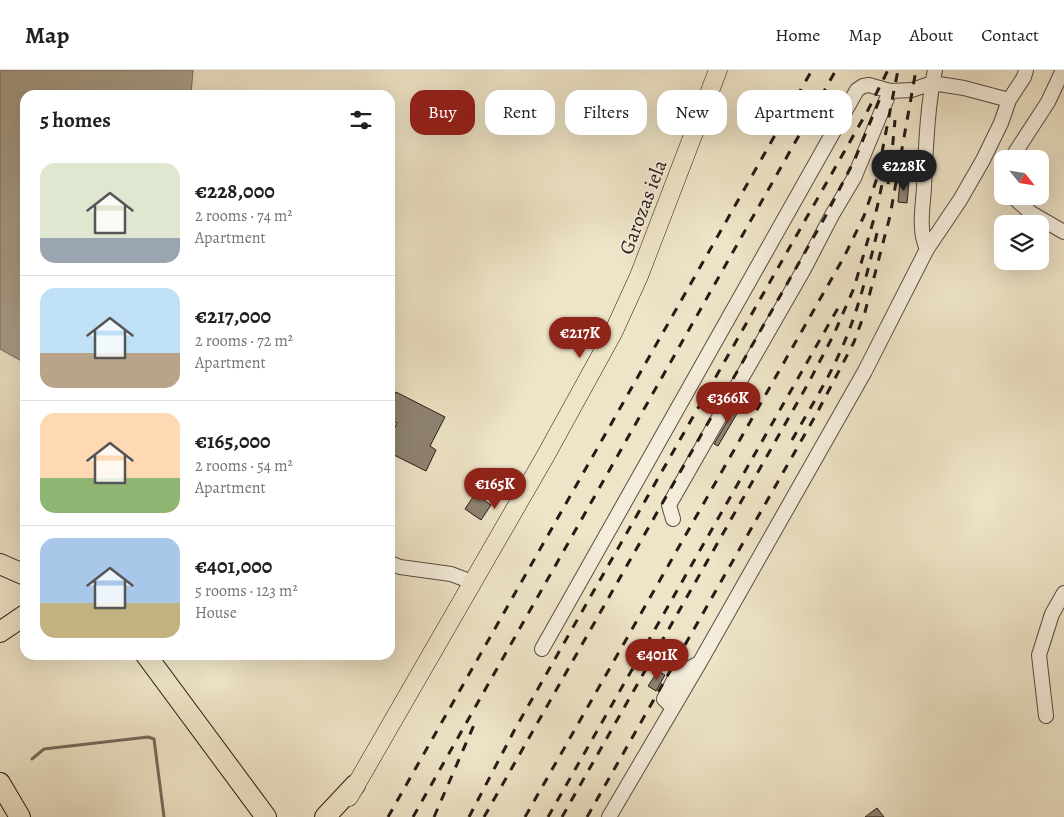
<!DOCTYPE html>
<meta charset="utf-8">
<style>
:root{--surface:#fff;--page:#f6f6f6;--text:#202124;--muted:#757577;--line:#e0e0e0;--accent:#8f2418}
body{margin:0;font-family:Alegreya,serif;background:var(--page);color:var(--text);height:100vh;display:flex;flex-direction:column;font-size:19px;white-space:nowrap}
*{box-sizing:border-box;margin:0}
p{font-size:16px;color:var(--muted)}
.icon{flex:none;width:28px;height:28px;fill:none;stroke:currentColor;stroke-width:2;stroke-linecap:round;stroke-linejoin:round}
.map{position:relative;flex:1;overflow:hidden}
.details{position:absolute;left:20px;top:20px;width:375px;height:570px;display:flex;flex-direction:column;background:var(--surface);border-radius:15px;box-shadow:0 5px 20px #0002}
.details>*{flex:none}
.top-card{position:absolute;left:410px;top:20px;width:475px;height:45px;display:flex;gap:10px}
.needle{width:32px;rotate:120deg}
.controls{position:absolute;left:994px;top:80px;display:grid;gap:10px}
.controls a{display:grid;place-items:center;width:55px;height:55px;border-radius:10px;background:var(--surface);box-shadow:0 5px 20px #0002;font-size:25px}
.price{position:absolute;translate:-50% -42px;padding:0 11px;border-radius:18px;background:var(--accent);color:#fff;font-size:16px;line-height:32px;filter:drop-shadow(0 1px 2px #0008)}
.price::after{content:'';position:absolute;left:50%;top:30px;width:15px;height:11px;margin-left:-8px;background:inherit;clip-path:polygon(0 0,100% 0,50% 100%)}
.price.selected{background:#222;color:#fff}
ul{padding:0;list-style:none}
li{display:flex;align-items:center;gap:15px;height:125px;padding:0 20px}
li+li{border-top:1px solid var(--line)}
li span{display:grid;place-items:center;flex:none;width:140px;height:100px;border-radius:15px;color:#555}
li>.icon{margin-inline-start:auto}
span .icon{width:60px;height:60px;fill:#fffc;stroke-width:1}
li b{font-size:21px}
h2{display:flex;justify-content:space-between;align-items:center;height:60px;padding:0 20px;font-size:21px}
.chip{padding:0 18px;border-radius:15px;background:var(--surface);box-shadow:0 5px 20px #0002;font-size:18px;line-height:45px}
.chip.selected{background:var(--accent);color:#fff}
header{display:flex;align-items:center;gap:30px;box-sizing:border-box;height:70px;padding:0 25px;background:var(--surface);border-bottom:1px solid var(--line)}
header strong{font-size:24px}
nav{display:flex;gap:28px;margin-inline-start:auto;font-size:18px}
.map>svg:first-child{display:block}
</style>
<header>
<strong>Map</strong>
<nav><a>Home</a><a>Map</a><a>About</a><a>Contact</a></nav>
</header>
<div class="map">
<svg width="1064" height="747" viewBox="0 0 1064 747">
<rect width="100%" height="100%" fill="#eee4c7"/>
<filter id="stains"><feTurbulence type="fractalNoise" baseFrequency=".004" numOctaves="4"/><feColorMatrix values="0 0 0 0 .2 0 0 0 0 .09 0 0 0 0 .02 0 0 0 .5 -.17"/></filter>
<radialGradient id="worn" r=".72"><stop offset=".6" stop-color="#630" stop-opacity="0"/><stop offset="1" stop-color="#630" stop-opacity=".3"/></radialGradient>
<!-- water -->
<path fill="#aa9f8b" stroke="#766a5c" d="M0,0H193L191,25H25V293L0,279Z"/>
<g fill="none" stroke-linecap="round" stroke-linejoin="round">
<!-- stream -->
<path stroke="#766a5c" stroke-width="3" d="M32,689L44,679L148,667L154,669L164,747"/>
</g>
<!-- building -->
<path fill="#8e8372" stroke="#271a16" d="M900,110L909,111L907,133L898,132Z
M396,322L445,347L430,376L436,380L426,401L390,383V367L397,353L390,350V334Z
M738,333L742,335L718,376L714,374Z
M475,424L491,435L481,450L465,439Z
M658,601L665,605L656,621L648,616Z
M877,738L884,747H865Z"/>
<g fill="none" stroke-linecap="round" stroke-linejoin="round">
<defs>
<path id="minor" d="M1011,89L1048,32L1063,0
M1012,126L1031,143L1064,162
M927,179C918,161 923,136 924,117C926,78 927,38 935,0
M673,449L669,435L804,199L832,145L854,108L890,21
M390,493L400,497L451,504L472,512
M542,579L857,20L863,16L869,15L890,21L912,20L932,13L964,18L1009,30
M673,638L664,629L676,606L699,593
M1046,646L1039,585L1052,544L1064,523
M609,747L700,592L865,301L927,179L960,130L983,90L1001,53L1009,30L1024,7L1026,0"/>
<path id="major" d="M349,727L546,385L613,263L639,206L718,0"/>
<path id="highway" d="M0,494L25,505
M0,562L25,545
M146,585L266,747
M0,713L20,747
M325,747L355,715"/>
</defs>
<!-- minor casing -->
<use href="#minor" stroke="#594c42" stroke-width="16"/>
<!-- major casing -->
<use href="#major" stroke="#271a16" stroke-width="19"/>
<!-- highway casing -->
<use href="#highway" stroke="#271a16" stroke-width="22"/>
<!-- minor -->
<use href="#minor" stroke="#f4eddb" stroke-width="14"/>
<!-- major -->
<use href="#major" stroke="#eee4c7" stroke-width="18"/>
<!-- highway -->
<use href="#highway" stroke="#eee4c7" stroke-width="20"/>
<!-- rail -->
<path stroke="#271a16" stroke-width="3" stroke-dasharray="9 9" stroke-linecap="butt" d="M891,93L895,50
M888,114L892,85
M792,370C810,338 830,307 844,273C859,238 868,200 877,163
M388,747L812,0
M413,747L836,0
M434,747L477,648
M469,747L515,659L868,40L888,0
M484,747L825,147L855,89L881,26
M525,747L844,187L864,146L877,108L898,0
M548,747L838,238
M562,747L809,312L834,264L854,218L877,138L884,105
M587,747L817,343L854,272L865,242L890,146L916,0"/>
</g>
<g text-anchor="middle" dominant-baseline="central" stroke-width="4" stroke-linejoin="round" paint-order="stroke">
<!-- street labels -->
<g font-size="20" fill="#271a16" stroke="#f4eddb">
<text transform="translate(643 137) rotate(-69)">Garozas iela</text>
</g>
</g>
<rect width="100%" height="100%" filter="url(#stains)"/>
<rect width="100%" height="100%" fill="url(#worn)"/>
</svg>
<div class="controls">
<a><svg class="needle" viewBox="-14 -14 28 28"><path d="M0-13l5 13h-10z" fill="#e53935"/><path d="M0 13l5-13h-10z" fill="#757577"/></svg></a>
<a><svg class="icon" aria-label="layers" viewBox="0 0 24 24"><path d="M12 4l9 5-9 5-9-5zM3 14l9 5 9-5"/></svg></a>
</div>
<b class="price selected" style="left:904px;top:122px">€228K</b>
<b class="price" style="left:580px;top:289px">€217K</b>
<b class="price" style="left:728px;top:354px">€366K</b>
<b class="price" style="left:495px;top:440px">€165K</b>
<b class="price" style="left:657px;top:611px">€401K</b>
<div class="top-card">
<a class="chip selected">Buy</a>
<a class="chip">Rent</a>
<a class="chip">Filters</a>
<a class="chip">New</a>
<a class="chip">Apartment</a>
</div>
<section class="details">
<h2>5 homes<svg class="icon" aria-label="filters" viewBox="0 0 24 24"><path d="M4 7h16M4 17h16"/><circle cx="9" cy="7" r="2"/><circle cx="15" cy="17" r="2"/></svg></h2>
<ul>
<li><span style="background:linear-gradient(#dfe7d0 75%,#9aa5b1 0)"><svg class="icon" aria-label="home" viewBox="0 0 24 24"><path d="M3 11l9-7 9 7M6 9v11h12V9"/></svg></span><div><b>€228,000</b><p>2 rooms · 74 m²</p><p>Apartment</p></div></li>
<li><span style="background:linear-gradient(#bfe0f5 65%,#b9a48a 0)"><svg class="icon" aria-label="home" viewBox="0 0 24 24"><path d="M3 11l9-7 9 7M6 9v11h12V9"/></svg></span><div><b>€217,000</b><p>2 rooms · 72 m²</p><p>Apartment</p></div></li>
<li><span style="background:linear-gradient(#ffd9b3 65%,#8fb573 0)"><svg class="icon" aria-label="home" viewBox="0 0 24 24"><path d="M3 11l9-7 9 7M6 9v11h12V9"/></svg></span><div><b>€165,000</b><p>2 rooms · 54 m²</p><p>Apartment</p></div></li>
<li><span style="background:linear-gradient(#a9c7e8 65%,#c2b280 0)"><svg class="icon" aria-label="home" viewBox="0 0 24 24"><path d="M3 11l9-7 9 7M6 9v11h12V9"/></svg></span><div><b>€401,000</b><p>5 rooms · 123 m²</p><p>House</p></div></li>
</ul>
</section>
</div>
